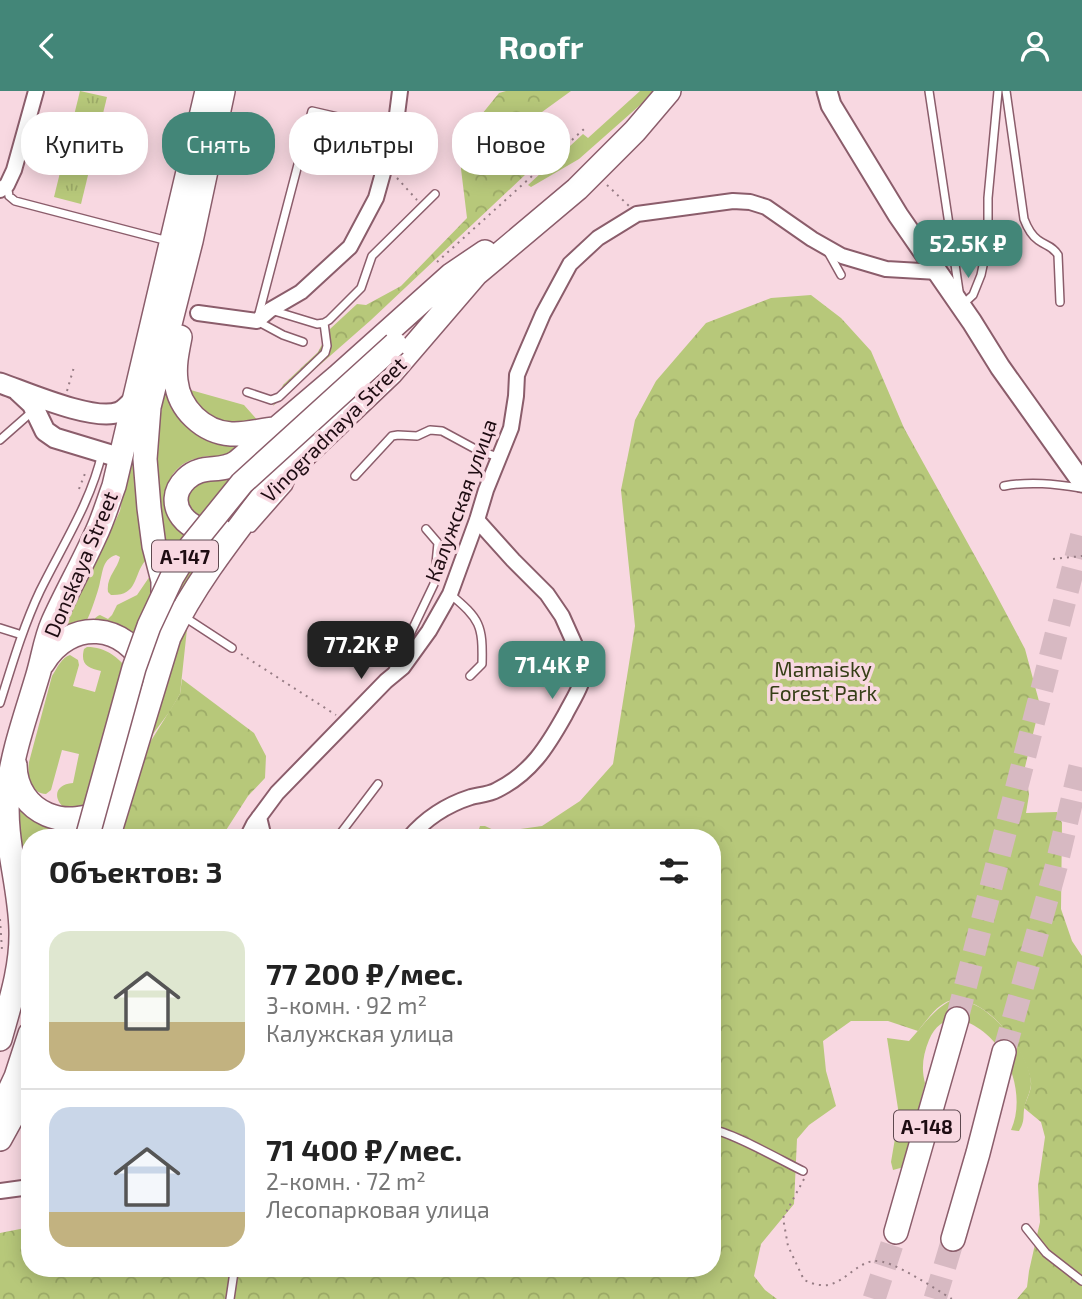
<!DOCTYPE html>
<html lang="ru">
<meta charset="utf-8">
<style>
:root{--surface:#fff;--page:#f6f6f6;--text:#222;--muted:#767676;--line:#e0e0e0;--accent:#438678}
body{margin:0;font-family:"Exo 2",sans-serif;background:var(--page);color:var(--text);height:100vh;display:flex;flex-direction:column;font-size:26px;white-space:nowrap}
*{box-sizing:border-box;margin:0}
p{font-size:23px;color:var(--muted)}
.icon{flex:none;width:38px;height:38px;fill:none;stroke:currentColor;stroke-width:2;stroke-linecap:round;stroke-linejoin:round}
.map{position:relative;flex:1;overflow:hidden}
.drawer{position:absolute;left:21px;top:738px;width:700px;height:448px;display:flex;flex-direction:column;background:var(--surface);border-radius:28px;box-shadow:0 4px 18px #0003}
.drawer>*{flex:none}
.top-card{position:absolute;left:21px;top:21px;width:700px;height:63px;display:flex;gap:14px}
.price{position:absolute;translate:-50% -60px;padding:0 16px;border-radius:14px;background:var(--accent);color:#fff;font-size:23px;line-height:46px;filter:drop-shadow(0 2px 4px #0008)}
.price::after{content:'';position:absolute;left:50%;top:42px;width:21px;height:16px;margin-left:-10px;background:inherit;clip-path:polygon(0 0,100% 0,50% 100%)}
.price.selected{background:#222;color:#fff}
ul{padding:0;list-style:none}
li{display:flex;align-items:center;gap:21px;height:175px;padding:0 28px}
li+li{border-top:2px solid var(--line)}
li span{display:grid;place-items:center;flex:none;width:196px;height:140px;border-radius:21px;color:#555}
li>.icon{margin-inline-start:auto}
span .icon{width:84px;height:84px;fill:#fffc;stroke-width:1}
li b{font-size:30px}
h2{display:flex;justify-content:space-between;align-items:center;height:84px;padding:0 28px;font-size:30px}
.pill{padding:0 24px;border-radius:28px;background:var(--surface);box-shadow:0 4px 18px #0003;font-size:24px;line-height:63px}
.pill.selected{background:var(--accent);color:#fff}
header{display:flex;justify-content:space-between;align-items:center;height:91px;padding:0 28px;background:var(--accent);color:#fff;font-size:32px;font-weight:700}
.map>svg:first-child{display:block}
</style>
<header><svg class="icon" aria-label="back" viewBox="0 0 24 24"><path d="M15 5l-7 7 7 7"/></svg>Roofr<svg class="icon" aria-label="person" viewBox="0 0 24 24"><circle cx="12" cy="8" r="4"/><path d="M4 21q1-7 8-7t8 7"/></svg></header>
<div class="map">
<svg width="1082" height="1208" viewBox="0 0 1082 1208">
<defs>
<pattern id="forest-crowns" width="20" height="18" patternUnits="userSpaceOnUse" patternTransform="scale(1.75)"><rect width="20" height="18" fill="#b7c87a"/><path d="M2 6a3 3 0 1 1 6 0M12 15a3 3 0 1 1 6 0" fill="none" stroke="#9dab68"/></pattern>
<pattern id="park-tufts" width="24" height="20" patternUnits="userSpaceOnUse" patternTransform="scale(1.75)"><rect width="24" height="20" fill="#b7c87a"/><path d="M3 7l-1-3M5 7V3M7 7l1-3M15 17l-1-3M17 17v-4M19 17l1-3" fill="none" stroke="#9dab68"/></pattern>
</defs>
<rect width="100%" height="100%" fill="#f8d8e1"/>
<!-- grass -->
<path fill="#b7c87a" d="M640,0H656L579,68L531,96L528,94L583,43L588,47Z
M168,275H172V298L241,354C237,357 231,363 227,365C223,367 215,365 210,365C183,367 167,381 165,408L218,447L167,533C169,486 161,440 158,393C155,353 162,314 168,275Z
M150,295L159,501L137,560L93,534C93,529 95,526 100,524L108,528L112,524L117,514L137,504L150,485V472L145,470C133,485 138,505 111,504L108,501C106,486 117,479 120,466L116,464C103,468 103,479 100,491C99,498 90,524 87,529C82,537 63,547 55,553L80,498L99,465L120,420L141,303Z
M187,298L244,314L260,332L253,336L210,331Z
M236,382L199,429L189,421L187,397L191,391Z
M184,535L187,538L180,603L170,620L147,651Z
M87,556C106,556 118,566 129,580L91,714L67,719C52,709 54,693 73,692L79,663L62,659L51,699L46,703C30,702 27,684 29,671L52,585C57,577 62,566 70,564L78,569L79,574L73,595L95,601L101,580C88,577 80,574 84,558Z
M17,703C29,715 53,729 48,747H30V860L17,766Z
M954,908C961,910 968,910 975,914C999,925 1031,966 1031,993C1031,999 1027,1007 1025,1014C1022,1026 1026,1028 1019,1040L1011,1039C1022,1015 1016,982 1001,960C985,935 945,910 929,949C923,964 921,977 925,992L904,1076L893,1079L891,1071L899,1024L887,947L909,950C923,935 934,917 954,908Z"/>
<!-- forest -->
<path fill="url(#forest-crowns)" d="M506,0H571L542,21L540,27V45L532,55L526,83L371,229L273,315L283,294L318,261L330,238L357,213L366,214L401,195L467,127L461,78V49L499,2Z
M811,204L841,227L871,260L904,337L991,494L1025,558L1040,614L1025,676L1029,704L1026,722L1057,721L1062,732L1061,818L1072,850L1082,865V1208H1017L1027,1196L1029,1180L1040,1131L1038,1095L1045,1046L1041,1031L1024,1017C1026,1009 1032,999 1031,991C1027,961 989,906 954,909C939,910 927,929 918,940L888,930H851L823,950L826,980L836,1015L809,1034L797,1048L794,1113L761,1153L754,1185L765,1199L777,1208H0V1142L30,1136V1178H712V747H483L478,741L480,735H485L498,741L542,735L580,710L613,673L635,535L621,399L635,329L656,290L706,232L771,207Z
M182,588L254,642L266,665L265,687L248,705L221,747H121L149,653L180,603Z"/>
<!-- park -->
<path fill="url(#park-tufts)" d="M80,0L107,6L81,113L54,106Z"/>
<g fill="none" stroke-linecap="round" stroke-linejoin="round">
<!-- primary-tunnel -->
<path stroke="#d7b9c2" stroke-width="23" stroke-dasharray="23 11" stroke-linecap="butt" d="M957,928L1082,443
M1004,961L1056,776L1082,667
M874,1208L896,1141
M935,1208L953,1148"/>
<defs>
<path id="lane" d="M929,0L959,200
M1006,0L1024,128C1027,136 1031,144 1038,149C1046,155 1053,155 1058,164L1060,211
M7,94L9,105L15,110L168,150
M827,159L841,184
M962,214L973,204L981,184L988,151V107L998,0
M271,219L317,233L324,232L329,229L361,197L372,165L435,103
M303,251L283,244L257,230L312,20L394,39
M247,301L271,309L279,306L325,262L327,255L324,232
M0,349L34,319
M355,385L392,345L398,344L417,345L430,339L442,340L479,360L499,366
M1004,395C1030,390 1055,393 1081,397
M252,437L288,396L291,389
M450,503C480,528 483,534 482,573L470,585
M183,525L232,557
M0,537L22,544
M392,581L434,493L438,452L426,438
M0,612C12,574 23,536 40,500C62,455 91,411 102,362
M337,747L378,693
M712,1039C728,1039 786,1072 803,1080
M1026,1137L1046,1162L1082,1190
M230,1208L234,1181L236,1178"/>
<path id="street" d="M0,99L7,94L14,79L36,0
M198,222L257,230L270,219L301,201L350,156L376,107L395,39L400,0
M259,726L264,747
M247,747L254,733L277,702L386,590L403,576L429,540L450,503L477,429L486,399L511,337L516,305L517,284L524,267L543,223L570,173L598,147L637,123L733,110L750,111L766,116L812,148L842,165L886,178L938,181
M409,747C426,727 446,714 471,706C479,704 490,703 497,699C531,682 547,656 565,624C573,608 585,592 584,574L562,525L547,503L513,469L477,429
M0,1100L30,1096"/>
<path id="secondary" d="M827,0L831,14L898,124L972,231L1000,276L1082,391
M0,292C26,301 94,331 119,321C126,318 131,311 136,306
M18,300L32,313L45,340L55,347L121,367"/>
<path id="primary" d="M180,246C177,261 174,275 176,290C179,318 203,341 231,343C246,344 261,339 275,338
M220,439C190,446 160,413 186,388C202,372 220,383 237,371L337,286L451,184L485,161
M163,513V490L154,455L149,417L145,368L149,316L191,150L223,0
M43,572C70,527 126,531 147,579
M15,674C16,723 69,743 107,716
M108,747L169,546C194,494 231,447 266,401L391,282L476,183L577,98L635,40L669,0
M0,948C10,912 22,877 21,839C20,793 3,747 8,701C12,662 26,624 37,587C43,568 45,549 53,531C66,502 82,474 95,445C103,429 108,411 114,395L207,0
M0,1020L16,986L30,943
M0,1048L22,1008
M896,1141L957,928
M953,1148L978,1062L1004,961"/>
</defs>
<!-- lane casing -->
<use href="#lane" stroke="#8b5d6b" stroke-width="10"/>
<!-- street casing -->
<use href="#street" stroke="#8b5d6b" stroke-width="18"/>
<!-- secondary casing -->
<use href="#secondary" stroke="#8b5d6b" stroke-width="23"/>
<!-- primary casing -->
<use href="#primary" stroke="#8b5d6b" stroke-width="26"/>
<!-- path -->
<path stroke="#967c84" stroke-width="2" stroke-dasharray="2 5" stroke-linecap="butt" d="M397,87L417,109
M607,94L629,115
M437,171L584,38
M67,300L74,276
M79,398L86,380
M1053,468L1082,465
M241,563L336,624
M0,828L2,859
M804,1088L783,1127L788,1155L804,1189C809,1191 815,1194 820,1194C842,1197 854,1172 874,1170C892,1168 935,1198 952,1208"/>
<!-- lane -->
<use href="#lane" stroke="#fff" stroke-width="7"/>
<!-- street -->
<use href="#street" stroke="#fff" stroke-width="14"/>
<!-- secondary -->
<use href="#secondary" stroke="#fff" stroke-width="19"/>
<!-- primary -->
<use href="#primary" stroke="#fff" stroke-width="23"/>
<defs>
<path id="primary-bridge" d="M87,747L134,577L149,535L172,486L191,455L242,392L395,253"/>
</defs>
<!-- primary-bridge casing -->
<use href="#primary-bridge" stroke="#8b5d6b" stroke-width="26" stroke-linecap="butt"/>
<!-- primary-bridge -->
<use href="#primary-bridge" stroke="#fff" stroke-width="23"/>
</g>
<g text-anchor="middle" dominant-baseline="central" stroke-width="7" stroke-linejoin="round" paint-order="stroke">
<!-- shield labels -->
<g fill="#f8d8e1" stroke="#5f4950" stroke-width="2">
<rect x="152" y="449.5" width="66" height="31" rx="5"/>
<rect x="894" y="1019.5" width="66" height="31" rx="5"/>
</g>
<g font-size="19" font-weight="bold" fill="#1e0c12">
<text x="185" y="465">А-147</text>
<text x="927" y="1035">А-148</text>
</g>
<!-- street labels -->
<g font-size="21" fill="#1e0c12" stroke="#f8d8e1">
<text transform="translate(333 338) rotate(-45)">Vinogradnaya Street</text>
<text transform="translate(460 409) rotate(-70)">Калужская улица</text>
<text transform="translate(80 473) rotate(-67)">Donskaya Street</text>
</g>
<!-- park labels -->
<g font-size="21" fill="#363e17" stroke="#f8d8e1">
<text x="823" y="577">Mamaisky<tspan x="823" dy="24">Forest Park</tspan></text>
</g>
</g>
</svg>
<b class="price" style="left:968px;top:189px">52.5K ₽</b>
<b class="price selected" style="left:361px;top:590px">77.2K ₽</b>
<b class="price" style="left:552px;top:610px">71.4K ₽</b>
<div class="top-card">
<a class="pill">Купить</a>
<a class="pill selected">Снять</a>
<a class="pill">Фильтры</a>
<a class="pill">Новое</a>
</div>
<section class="drawer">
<h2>Объектов: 3<svg class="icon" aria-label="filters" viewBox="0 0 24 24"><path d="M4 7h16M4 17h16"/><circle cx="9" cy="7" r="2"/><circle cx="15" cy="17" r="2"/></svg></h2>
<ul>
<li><span style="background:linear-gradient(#dfe7d0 65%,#c2b280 0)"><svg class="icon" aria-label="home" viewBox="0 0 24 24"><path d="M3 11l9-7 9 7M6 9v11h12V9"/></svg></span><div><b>77 200 ₽/мес.</b><p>3-комн. · 92 m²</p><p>Калужская улица</p></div></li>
<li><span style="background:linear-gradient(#c9d6e8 75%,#c2b280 0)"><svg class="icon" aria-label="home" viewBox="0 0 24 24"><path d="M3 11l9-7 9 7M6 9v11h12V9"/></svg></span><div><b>71 400 ₽/мес.</b><p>2-комн. · 72 m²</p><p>Лесопарковая улица</p></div></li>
</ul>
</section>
</div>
